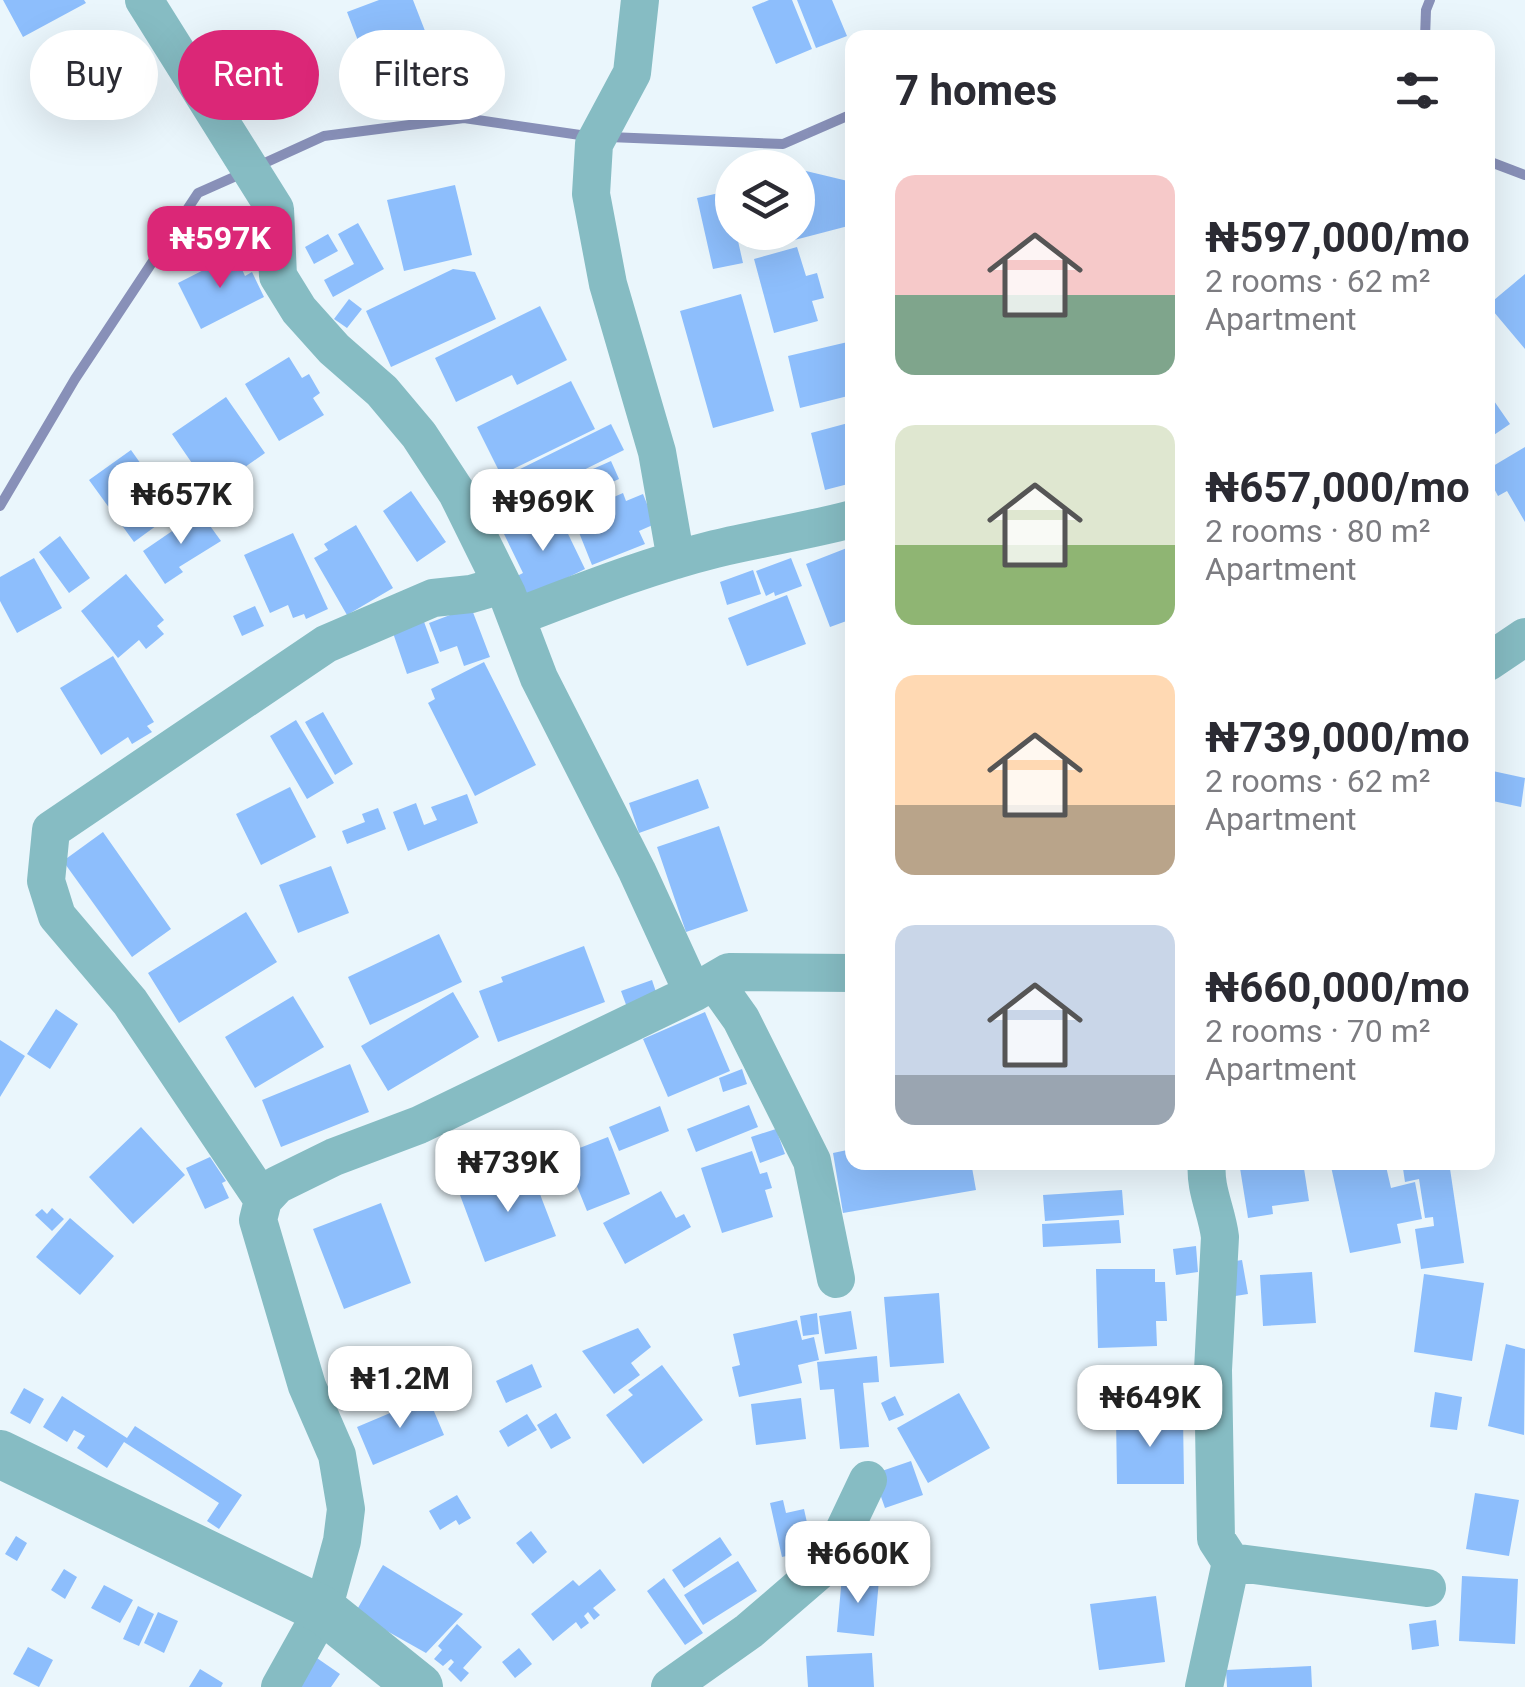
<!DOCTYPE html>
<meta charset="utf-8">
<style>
:root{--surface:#fff;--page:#f7f7f7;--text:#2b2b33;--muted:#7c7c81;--accent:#db2777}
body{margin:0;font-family:Roboto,sans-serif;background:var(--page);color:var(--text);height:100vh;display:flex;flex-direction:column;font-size:38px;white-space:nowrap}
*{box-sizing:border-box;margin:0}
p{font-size:32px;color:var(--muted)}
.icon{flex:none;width:55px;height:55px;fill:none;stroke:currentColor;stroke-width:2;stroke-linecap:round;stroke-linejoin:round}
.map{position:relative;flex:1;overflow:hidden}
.panel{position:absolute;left:845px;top:30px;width:650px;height:1140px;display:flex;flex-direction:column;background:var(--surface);border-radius:20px;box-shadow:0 10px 40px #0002}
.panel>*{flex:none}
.guide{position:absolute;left:30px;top:30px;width:665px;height:90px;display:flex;gap:20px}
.controls{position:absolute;left:715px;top:150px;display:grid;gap:20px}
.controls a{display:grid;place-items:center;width:100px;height:100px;border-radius:50%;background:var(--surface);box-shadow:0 10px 40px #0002;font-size:50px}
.price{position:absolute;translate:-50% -85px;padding:0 22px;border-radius:20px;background:#fff;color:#222;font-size:32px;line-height:65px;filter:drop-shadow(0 2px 5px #0008)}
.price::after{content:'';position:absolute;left:50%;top:60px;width:30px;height:22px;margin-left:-15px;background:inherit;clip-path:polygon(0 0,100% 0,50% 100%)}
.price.selected{background:var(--accent);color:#fff}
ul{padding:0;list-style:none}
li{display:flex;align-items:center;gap:30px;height:250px;padding:0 50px}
li span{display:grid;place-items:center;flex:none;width:280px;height:200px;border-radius:20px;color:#555}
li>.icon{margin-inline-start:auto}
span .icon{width:120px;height:120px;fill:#fffc;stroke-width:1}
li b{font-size:42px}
h2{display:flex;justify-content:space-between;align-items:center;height:120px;padding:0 50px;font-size:42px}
.tag{padding:0 35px;border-radius:45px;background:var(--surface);box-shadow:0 10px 40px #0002;font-size:35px;line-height:90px}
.tag.selected{background:var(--accent);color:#fff}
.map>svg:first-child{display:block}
</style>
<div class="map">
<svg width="1525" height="1687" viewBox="0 0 1525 1687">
<rect width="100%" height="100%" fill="#eaf6fc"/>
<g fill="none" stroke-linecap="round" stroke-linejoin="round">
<!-- stream -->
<path stroke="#8890b8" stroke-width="10" d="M1425,38L1426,10L1430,0
M609,137L783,144L852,114
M1488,161L1525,175
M258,166L324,136L464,118L587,136
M0,506L75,379L198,193L243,173"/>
</g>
<!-- building -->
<path fill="#8dbefc" d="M3,0H84L86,3L23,37Z
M379,0H413L427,36L365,59L347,12Z
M769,0H792L812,49L776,64L752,7Z
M797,0H832L847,36L816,48Z
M806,171L852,182V225L760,249L754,232H798V174Z
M455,185L472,255L404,271L387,200Z
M719,193L723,210L731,209L732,232H736L743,263L713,269L697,198Z
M358,223L384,269L333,297L324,280L354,264L338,234Z
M328,234L338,251L314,264L305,247Z
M797,247L806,276L817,273L824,298L812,301L818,321L774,333L754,259Z
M235,254L245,276L252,272L264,297L201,329L178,283Z
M453,269L475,272L496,319L391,367L366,311Z
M1525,274V349L1488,305Z
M741,294L774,411L713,428L680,311Z
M349,299L362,309L347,328L334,319Z
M540,306L567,360L517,385L512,375L456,402L435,358Z
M852,341V395L800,408L788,356Z
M289,357L302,378L309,374L320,393L313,398L324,415L279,441L245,384Z
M571,381L595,429L501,475L477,427Z
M226,397L265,453L211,491L172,434Z
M1492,398L1510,424L1488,439V400Z
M852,422V483L825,490L811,433Z
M611,424L624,450L513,505L500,479Z
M1525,447V522L1507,491L1498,496L1488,477V469Z
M131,450L175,512L134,542L89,480Z
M611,461L619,479L567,503L559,484Z
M411,491L446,542L417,562L383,511Z
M623,493L626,501L643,494L655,524L639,531L645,544L592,565L572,515Z
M556,509L585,569L524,599L513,578L523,573L504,534Z
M200,512L221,541L179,567L183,572L165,584L143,551Z
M356,525L393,588L347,615L314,558L328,550L324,544Z
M293,533L328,609L306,619L304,614L293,618L288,605L270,613L244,555Z
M60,536L90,578L69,593L39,552Z
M852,546V619L830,627L806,564Z
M34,558L62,608L17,633L0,601V577Z
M791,558L802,586L775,596L774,592L766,596L756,571Z
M753,570L761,594L727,605L720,582Z
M126,574L164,620L157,626L164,634L146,649L139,640L118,658L81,611Z
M787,595L806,644L747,666L728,618Z
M255,606L264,626L242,636L233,616Z
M471,607L490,657L464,666L457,646L440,652L429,623Z
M423,619L439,663L407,674L392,630Z
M113,656L154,722L147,726L152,732L132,744L128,737L101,755L60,688Z
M484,662L536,765L475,796L428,703L435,699L431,689Z
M323,712L353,764L335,775L305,722Z
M296,720L334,783L307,799L270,736Z
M1488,770L1525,778L1521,807L1488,800Z
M698,779L709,808L639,833L629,803Z
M290,787L316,837L261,865L236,814Z
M467,794L478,823L408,851L393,812L416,803L424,825L437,820L431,807Z
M378,808L386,829L347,844L342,831L365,822L362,814Z
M719,826L748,911L686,932L657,847Z
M103,832L171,929L132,957L63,861Z
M331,866L349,913L298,933L279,885Z
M246,912L277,962L179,1023L148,973Z
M439,934L462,982L370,1025L348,977Z
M584,946L605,1002L498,1042L479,991L503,982L501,977Z
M652,980L658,998L628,1010L621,991Z
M453,992L479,1037L388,1091L361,1046Z
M293,996L324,1047L255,1088L225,1037Z
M56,1009L78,1024L50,1069L27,1054Z
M705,1012L730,1071L668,1097L643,1039Z
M0,1040L25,1056L0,1097Z
M350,1064L369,1112L281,1147L262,1100Z
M742,1069L747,1084L723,1092L719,1078Z
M749,1105L758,1127L696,1152L687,1129Z
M660,1106L669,1131L619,1151L609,1127Z
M141,1127L185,1175L133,1224L89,1177Z
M776,1129L785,1154L760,1163L751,1137Z
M608,1137L630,1194L587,1211L564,1154Z
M852,1149V1162H971L976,1190L843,1213L833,1153Z
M752,1151L760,1174L767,1172L772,1188L765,1190L773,1217L722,1233L701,1168Z
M210,1157L226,1181L222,1183L229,1198L205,1209L186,1168Z
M1239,1162H1303L1309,1201L1272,1206L1273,1214L1248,1218Z
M1330,1162H1385L1391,1188L1415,1182L1422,1219L1397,1224L1401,1243L1350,1253Z
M1402,1162H1449L1464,1263L1421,1269L1415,1229L1434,1226L1433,1217L1425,1218L1419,1179L1405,1182Z
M530,1168L556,1236L485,1262L460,1195Z
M1122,1190L1124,1215L1045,1221L1043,1195Z
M661,1191L676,1218L684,1214L691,1227L625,1264L603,1223Z
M381,1203L411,1283L344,1309L313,1229Z
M52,1208L64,1219L52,1231L35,1215L42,1209L47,1214Z
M70,1218L114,1256L80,1295L36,1257Z
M1119,1220L1121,1243L1043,1247L1042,1224Z
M1196,1246L1198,1272L1176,1275L1173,1249Z
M1242,1260L1248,1294L1229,1297L1223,1263Z
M1096,1269H1155V1282H1165L1167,1321H1156L1157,1346L1098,1348Z
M1312,1272L1316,1323L1263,1326L1260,1275Z
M1424,1274L1484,1283L1472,1361L1414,1352Z
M939,1293L944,1363L890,1367L884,1297Z
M851,1311L857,1349L825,1354L819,1316Z
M817,1313L819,1334L803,1336L800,1316Z
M797,1320L802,1340L814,1337L819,1360L798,1365L802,1383L739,1397L732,1367L740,1365L733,1334Z
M638,1328L651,1347L631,1363L640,1375L614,1394L582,1351Z
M1506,1344L1525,1349L1524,1435L1488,1426Z
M877,1356L879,1382L863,1383L869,1447L840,1449L834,1389L820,1390L817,1362Z
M532,1364L542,1387L506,1403L496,1381Z
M662,1365L703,1420L643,1464L606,1415L633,1395L628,1390Z
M1137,1380L1142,1397L1097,1409L1092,1391Z
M24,1388L44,1399L30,1424L10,1413Z
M1435,1392L1462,1397L1457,1430L1430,1427Z
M959,1393L990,1448L928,1483L897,1428Z
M62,1396L127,1438L135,1426L242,1495L219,1529L207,1521L219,1503L124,1442L107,1468L77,1448L85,1436L74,1430L67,1442L43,1427Z
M895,1396L904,1415L889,1421L881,1403Z
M428,1397L444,1435L373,1465L357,1427Z
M801,1398L806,1439L756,1445L751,1404Z
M556,1413L571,1438L551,1449L537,1425Z
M527,1414L537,1430L508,1447L499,1431Z
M1116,1416H1183L1184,1484H1117Z
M911,1461L923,1495L885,1508L873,1474Z
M1475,1493L1519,1500L1509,1556L1466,1549Z
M457,1495L471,1518L459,1525L456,1520L440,1530L429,1511Z
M783,1500L786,1513L804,1509L813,1550L782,1557L770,1503Z
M531,1531L547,1552L533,1564L516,1543Z
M16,1536L27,1543L17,1561L5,1554Z
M720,1537L732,1555L684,1588L672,1570Z
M738,1561L757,1591L703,1625L684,1595Z
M383,1565L463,1614L426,1653L355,1613Z
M64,1569L77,1577L65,1599L51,1590Z
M600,1569L616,1590L593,1608L600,1615L594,1620L588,1612L584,1616L589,1623L581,1629L576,1622L553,1641L531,1614L573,1580L579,1586Z
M842,1576L879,1580L874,1636L837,1632Z
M1462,1576L1518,1579L1515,1644L1459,1641Z
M664,1578L703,1633L685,1645L647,1591Z
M104,1585L133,1600L120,1623L91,1608Z
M1156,1596L1165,1662L1099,1670L1090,1604Z
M138,1606L154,1614L139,1646L123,1639Z
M158,1612L178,1621L164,1653L144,1643Z
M1436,1620L1439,1646L1412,1650L1409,1624Z
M457,1624L482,1647L463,1668L469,1673L461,1682L448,1669L454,1662L451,1659L443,1666L434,1659L442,1650L438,1646Z
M28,1647L53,1660L39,1687L13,1674Z
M519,1648L532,1664L515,1678L502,1662Z
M872,1653L874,1687H808L806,1656Z
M314,1656L340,1674L331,1687H292Z
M1311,1666L1312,1687H1227L1226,1670Z
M200,1669L223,1683L221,1687H189Z"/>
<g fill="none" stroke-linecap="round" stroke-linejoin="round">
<!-- minor -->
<path stroke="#86bcc3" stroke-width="38" d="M144,0L275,209L278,276L299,310L334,349L382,391L419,435L457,493L507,594L539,678L637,871L693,993
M640,0L632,73L594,144L591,194L608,284L657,452L676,560
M516,617C582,592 647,566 715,549C761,538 807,531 852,519
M1488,662L1525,637
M714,981L741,1019L812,1161L836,1279
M1207,1162C1204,1189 1217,1211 1220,1237L1213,1370L1216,1539L1231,1562L1427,1588
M263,1200L130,1002L57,916L46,881L51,830L326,644L433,598L471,594L502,585
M280,1687L323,1610L342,1541L346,1509L337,1455L307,1386L258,1220L263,1200L277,1185L334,1157L419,1125L693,993L729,972L852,973
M670,1687L749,1631L829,1562L868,1480
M1204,1687L1231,1562"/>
<!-- tertiary -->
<path stroke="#86bcc3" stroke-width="48" d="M0,1454L323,1610L419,1687"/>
</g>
</svg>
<div class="controls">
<a><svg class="icon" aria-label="layers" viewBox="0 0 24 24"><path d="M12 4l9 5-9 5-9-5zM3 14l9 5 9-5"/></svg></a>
</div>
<b class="price selected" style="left:220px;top:291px">₦597K</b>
<b class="price" style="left:181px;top:547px">₦657K</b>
<b class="price" style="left:543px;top:554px">₦969K</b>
<b class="price" style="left:508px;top:1215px">₦739K</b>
<b class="price" style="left:400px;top:1431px">₦1.2M</b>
<b class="price" style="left:1150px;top:1450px">₦649K</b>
<b class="price" style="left:858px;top:1606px">₦660K</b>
<div class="guide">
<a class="tag">Buy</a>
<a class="tag selected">Rent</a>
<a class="tag">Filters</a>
</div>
<section class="panel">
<h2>7 homes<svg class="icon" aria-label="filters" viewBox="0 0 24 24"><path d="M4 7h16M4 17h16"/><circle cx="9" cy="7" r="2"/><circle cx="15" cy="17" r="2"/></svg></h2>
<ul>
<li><span style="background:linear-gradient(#f6c9c9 60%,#7fa58c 0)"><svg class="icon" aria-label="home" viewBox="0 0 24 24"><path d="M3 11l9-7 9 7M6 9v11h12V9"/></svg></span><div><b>₦597,000/mo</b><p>2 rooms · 62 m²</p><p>Apartment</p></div></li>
<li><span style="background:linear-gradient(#dfe7d0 60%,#8fb573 0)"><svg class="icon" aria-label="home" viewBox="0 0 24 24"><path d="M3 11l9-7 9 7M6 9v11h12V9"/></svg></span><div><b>₦657,000/mo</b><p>2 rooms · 80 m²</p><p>Apartment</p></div></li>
<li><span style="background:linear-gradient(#ffd9b3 65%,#b9a48a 0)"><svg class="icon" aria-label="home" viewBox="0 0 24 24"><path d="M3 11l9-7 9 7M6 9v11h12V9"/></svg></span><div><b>₦739,000/mo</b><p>2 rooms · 62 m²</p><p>Apartment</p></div></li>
<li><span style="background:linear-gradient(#c9d6e8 75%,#9aa5b1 0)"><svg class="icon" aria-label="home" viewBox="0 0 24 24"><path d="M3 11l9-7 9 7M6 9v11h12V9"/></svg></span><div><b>₦660,000/mo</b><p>2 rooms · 70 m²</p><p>Apartment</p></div></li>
</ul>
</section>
</div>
